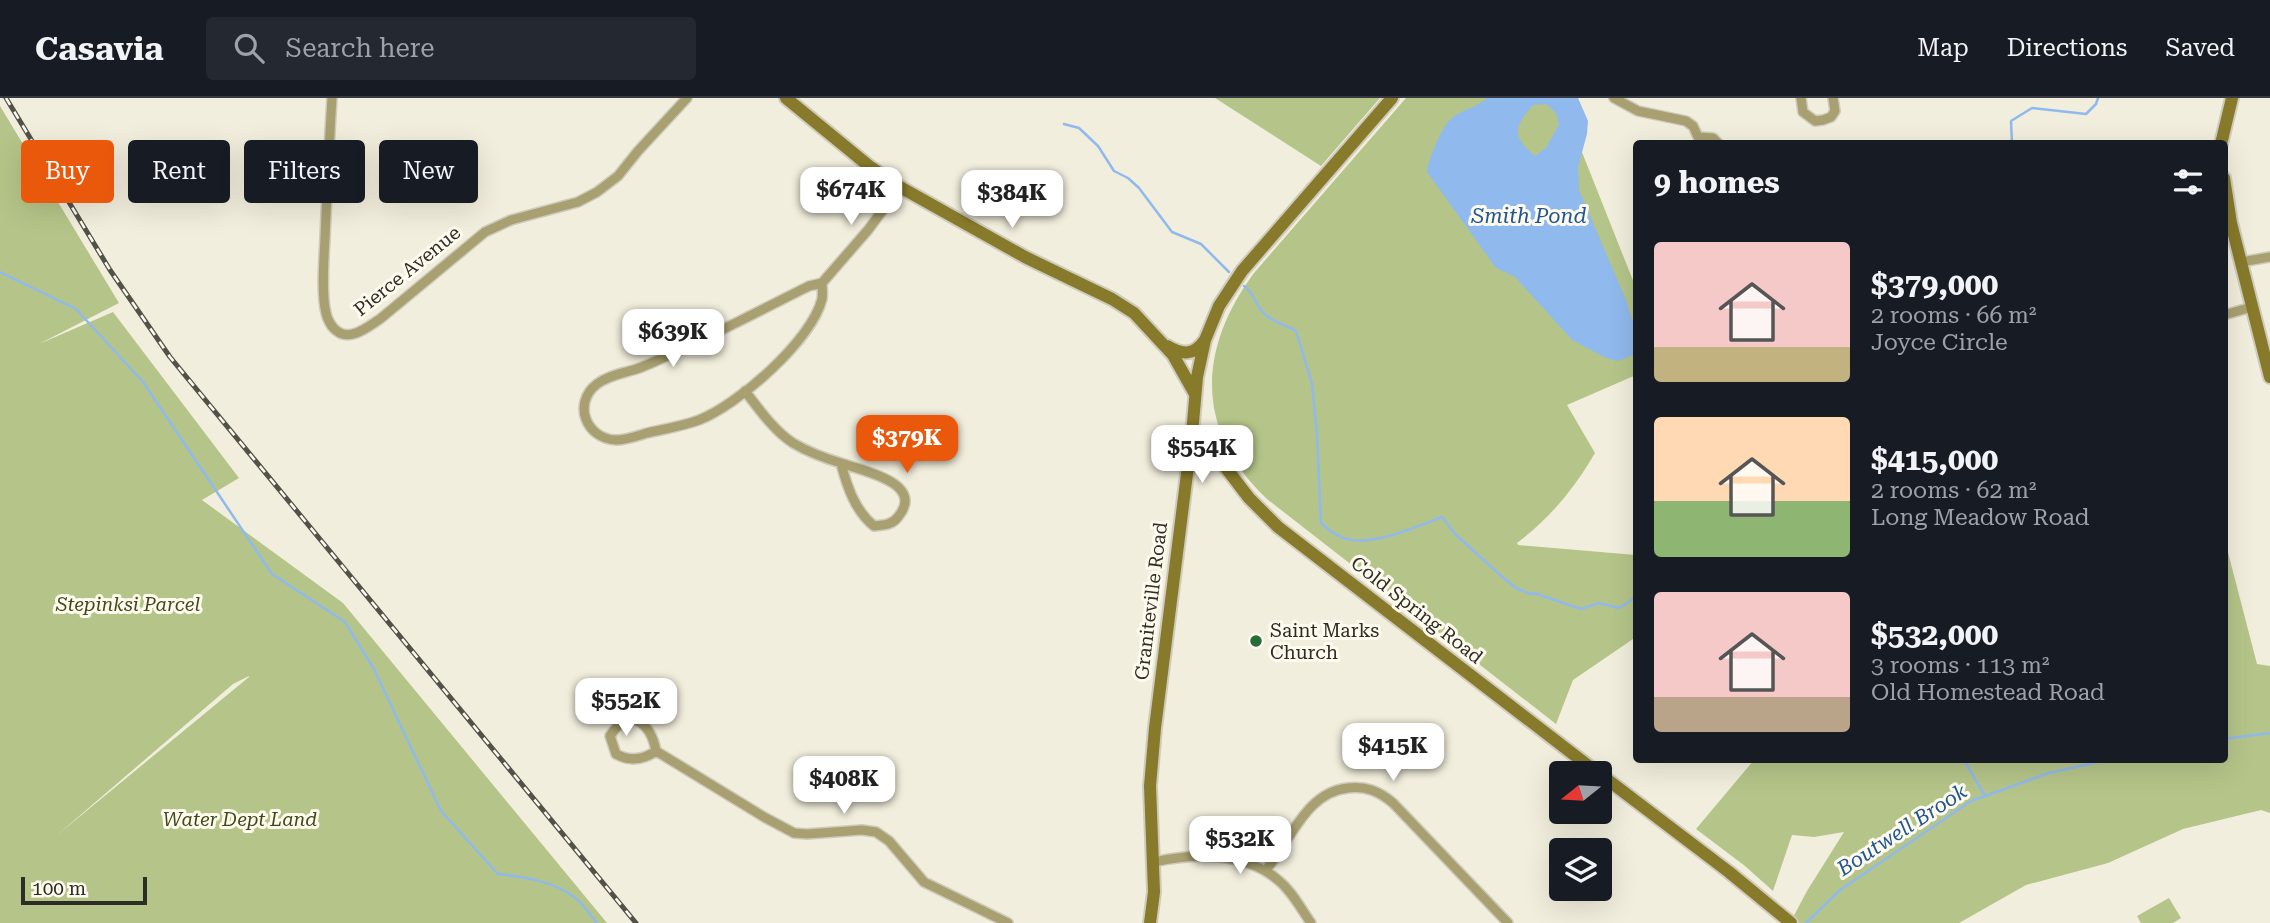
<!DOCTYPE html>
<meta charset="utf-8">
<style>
:root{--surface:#171b24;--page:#242831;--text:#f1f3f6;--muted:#9ea1a6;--line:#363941;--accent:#ea580c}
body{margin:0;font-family:"Roboto Serif",serif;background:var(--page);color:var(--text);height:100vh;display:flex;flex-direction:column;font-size:26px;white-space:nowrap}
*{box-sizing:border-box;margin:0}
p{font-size:23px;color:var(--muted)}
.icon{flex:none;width:38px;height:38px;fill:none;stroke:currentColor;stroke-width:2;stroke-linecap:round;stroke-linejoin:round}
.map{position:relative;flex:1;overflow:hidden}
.sheet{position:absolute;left:1633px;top:42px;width:595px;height:623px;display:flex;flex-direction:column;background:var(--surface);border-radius:7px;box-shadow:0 7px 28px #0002}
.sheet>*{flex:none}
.top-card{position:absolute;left:21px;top:42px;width:665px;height:63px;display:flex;gap:14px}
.needle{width:46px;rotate:252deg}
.controls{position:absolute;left:1549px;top:663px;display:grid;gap:14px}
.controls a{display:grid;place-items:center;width:63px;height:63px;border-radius:7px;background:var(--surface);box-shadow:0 7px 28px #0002;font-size:35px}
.scale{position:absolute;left:21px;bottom:18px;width:126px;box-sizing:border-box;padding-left:7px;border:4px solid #2d2c25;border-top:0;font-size:19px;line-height:24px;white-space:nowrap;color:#2d2c25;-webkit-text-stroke:5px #fefbee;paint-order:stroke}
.price{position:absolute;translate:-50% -60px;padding:0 16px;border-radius:14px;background:#fff;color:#222;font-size:23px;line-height:46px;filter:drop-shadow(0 2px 4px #0008)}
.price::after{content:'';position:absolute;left:50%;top:42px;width:21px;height:16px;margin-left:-10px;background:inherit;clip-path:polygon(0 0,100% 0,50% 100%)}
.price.selected{background:var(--accent);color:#fff}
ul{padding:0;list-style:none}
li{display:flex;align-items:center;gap:21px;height:175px;padding:0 21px}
li span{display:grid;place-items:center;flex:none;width:196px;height:140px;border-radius:7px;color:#555}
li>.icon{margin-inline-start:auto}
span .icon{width:84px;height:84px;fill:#fffc;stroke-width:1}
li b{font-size:30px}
h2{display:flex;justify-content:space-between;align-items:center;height:84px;padding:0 21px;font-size:30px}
.tag{padding:0 24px;border-radius:7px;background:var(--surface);box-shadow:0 7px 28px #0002;font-size:24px;line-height:63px}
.tag.selected{background:var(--accent);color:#fff}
header{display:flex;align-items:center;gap:42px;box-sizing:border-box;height:98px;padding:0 35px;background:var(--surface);border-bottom:2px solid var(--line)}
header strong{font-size:33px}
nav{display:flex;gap:38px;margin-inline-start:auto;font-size:24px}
.search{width:490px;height:63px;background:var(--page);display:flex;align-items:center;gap:18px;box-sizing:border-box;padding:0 24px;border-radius:7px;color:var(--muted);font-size:26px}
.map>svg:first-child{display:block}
</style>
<header>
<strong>Casavia</strong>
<div class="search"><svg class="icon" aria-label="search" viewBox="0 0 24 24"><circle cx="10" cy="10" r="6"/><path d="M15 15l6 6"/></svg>Search here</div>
<nav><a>Map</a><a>Directions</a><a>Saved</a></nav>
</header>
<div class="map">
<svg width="2270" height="825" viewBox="0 0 2270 825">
<rect width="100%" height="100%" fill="#f2eedd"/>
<!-- green -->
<path fill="#b5c589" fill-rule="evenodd" d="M1215,0H1380L1321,68Z
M1406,0H1544L1572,29L1636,190V277L1567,307L1595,355C1574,391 1550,420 1517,445L1518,447L1636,457V539L1573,582L1556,626L1267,401C1195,333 1197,252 1254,175Z
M0,8L119,205L39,246L113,214L239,380L202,402L343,505L607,825H0ZM249,578V579L56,738L233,586Z
M2224,439L2257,566L2270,568V715L2261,712L2183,731L2108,765L2026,787L1959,825H1790L1807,793L1844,734L1814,739L1792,737L1773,793L1745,768L1696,731L1754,662H2224Z
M2169,800L2181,820L2173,825H2141L2137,818Z"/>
<!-- water -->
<path fill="#90b9ed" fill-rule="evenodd" d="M1487,0H1578L1588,23L1587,36L1578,69L1579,92L1626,202L1636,234V256L1618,263L1606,260L1572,242L1515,179L1496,170L1427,74C1428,61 1443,26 1453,19C1464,11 1476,10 1487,0ZM1546,6L1556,15L1559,26L1546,50L1535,58C1511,38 1514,29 1533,7Z"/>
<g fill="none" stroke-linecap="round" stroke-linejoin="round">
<!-- stream -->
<path stroke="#90b9ed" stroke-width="2.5" d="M1064,26L1079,30L1098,48L1114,73L1128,80L1139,90L1172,134L1201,146L1229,174
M2012,46L2011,23L2032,10L2086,16L2096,6L2098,0
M0,174L76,211L143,284L272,476L345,524L374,571L441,713L498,776C524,779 553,783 574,799C583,805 590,817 597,825
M1244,188C1256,198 1253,202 1261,212C1269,223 1284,226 1296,233L1312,286L1317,337L1321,425C1326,429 1332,435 1339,438C1366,452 1415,429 1442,419L1455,436L1500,477L1516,490L1530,496L1534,495L1581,511L1599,505L1619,510L1636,499
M2224,641L2270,635
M1964,662L1985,698
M1806,825L1840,792L1971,703L2049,675L2108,662"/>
<defs>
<path id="street" d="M332,0C329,47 327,93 325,140C324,161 321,196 326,215C327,221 332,230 337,233C350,244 369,228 380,221L485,134L511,122L578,104L597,94L618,78L638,53L687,0
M1614,0L1638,13L1686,23L1693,28L1698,39L1713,40L1719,46
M1801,0L1803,14L1815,23L1823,22L1831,19L1835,13L1833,0
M2241,164L2270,159
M822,185C822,190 823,196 822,201C812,242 738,307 699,322C683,328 664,331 647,335C637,338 626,342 616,342C586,341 572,305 597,286C610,276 627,275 642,269C653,265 664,259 676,254C721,233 765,210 809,188Z
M822,185L868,132L900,89
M2224,217L2252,209
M745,293C759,311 774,333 793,345C808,354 827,361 844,366C863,373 926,385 898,419C892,427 884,427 874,428C855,413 847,388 841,366
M656,653C643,662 630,664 616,656L610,638C629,608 651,624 656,653L764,719L794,735L807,736L862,732L876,734L889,743L924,784L1008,825
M1154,764C1195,755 1245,754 1278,782C1292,793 1301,811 1311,825
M1265,773C1290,745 1305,694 1348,690C1366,688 1379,693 1393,705L1508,825"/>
<path id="secondary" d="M786,0L869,68L900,89L1025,159L1112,201L1134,215L1173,257L1195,296
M2221,46L2232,0
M2224,80L2231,125L2270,279
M1167,248C1182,257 1194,258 1205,242
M1192,336L1210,349L1249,400L1278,429L1599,676
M1600,676L1729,774L1791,825
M1150,825L1154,794L1150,688L1155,630L1192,336L1197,279L1205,242L1219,208L1242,173L1392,0"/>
</defs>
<!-- street casing -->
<use href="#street" stroke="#cfcbbc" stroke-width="12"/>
<!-- secondary casing -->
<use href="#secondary" stroke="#cfcbbc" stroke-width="16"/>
<!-- street -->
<use href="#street" stroke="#a8a070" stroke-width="9"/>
<!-- secondary -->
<use href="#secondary" stroke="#877a2a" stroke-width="12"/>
<defs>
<path id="rail" d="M6,0L110,172L170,259L636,825"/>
</defs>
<!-- rail casing -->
<use href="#rail" stroke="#535249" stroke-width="5"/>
<!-- rail -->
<use href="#rail" stroke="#fefbee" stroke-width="2.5" stroke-dasharray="8" stroke-linecap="butt"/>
</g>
<!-- markers -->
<circle fill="#266d39" stroke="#fefbee" stroke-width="2.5" cx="1256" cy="543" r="7"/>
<g text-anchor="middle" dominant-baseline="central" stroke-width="6" stroke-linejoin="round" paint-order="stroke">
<!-- street labels -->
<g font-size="19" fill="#2d2c25" stroke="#fefbee">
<text transform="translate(407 173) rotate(-39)">Pierce Avenue</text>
<text transform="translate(1151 503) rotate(-83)">Graniteville Road</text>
<text transform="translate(1417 512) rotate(38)">Cold Spring Road</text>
</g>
<!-- park labels -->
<g font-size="19" font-style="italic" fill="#3f491a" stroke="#fefbee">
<text x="128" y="506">Stepinksi Parcel</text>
<text x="240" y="721">Water Dept Land</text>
</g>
<!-- poi labels -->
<g font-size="19" fill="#2d2c25" stroke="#fefbee" text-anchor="start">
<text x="1270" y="532">Saint Marks<tspan x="1270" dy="22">Church</tspan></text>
</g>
<!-- water labels -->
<g font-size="21" font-style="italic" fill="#215695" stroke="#fefbee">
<text x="1529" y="118">Smith Pond</text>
<text transform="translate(1902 732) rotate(-33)">Boutwell Brook</text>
</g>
</g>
</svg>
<div class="controls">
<a><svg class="needle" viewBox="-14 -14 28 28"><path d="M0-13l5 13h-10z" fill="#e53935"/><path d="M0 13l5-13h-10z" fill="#9ea1a6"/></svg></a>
<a><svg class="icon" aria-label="layers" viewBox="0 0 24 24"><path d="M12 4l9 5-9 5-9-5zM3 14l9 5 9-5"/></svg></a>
</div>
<div class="scale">100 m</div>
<b class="price" style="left:851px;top:129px">$674K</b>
<b class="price" style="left:1012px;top:132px">$384K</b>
<b class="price" style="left:673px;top:271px">$639K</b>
<b class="price selected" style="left:907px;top:377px">$379K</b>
<b class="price" style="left:1202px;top:387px">$554K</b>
<b class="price" style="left:626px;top:640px">$552K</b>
<b class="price" style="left:1393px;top:685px">$415K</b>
<b class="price" style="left:844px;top:718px">$408K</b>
<b class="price" style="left:1240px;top:778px">$532K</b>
<div class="top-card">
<a class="tag selected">Buy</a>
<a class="tag">Rent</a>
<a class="tag">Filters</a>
<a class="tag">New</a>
</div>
<section class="sheet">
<h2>9 homes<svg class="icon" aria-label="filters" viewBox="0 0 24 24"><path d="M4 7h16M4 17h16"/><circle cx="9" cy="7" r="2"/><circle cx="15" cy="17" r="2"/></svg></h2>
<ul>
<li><span style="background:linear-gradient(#f6c9c9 75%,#c2b280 0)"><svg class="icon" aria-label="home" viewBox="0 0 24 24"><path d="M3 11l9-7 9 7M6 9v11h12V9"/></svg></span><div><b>$379,000</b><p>2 rooms · 66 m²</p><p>Joyce Circle</p></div></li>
<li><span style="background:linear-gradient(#ffd9b3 60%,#8fb573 0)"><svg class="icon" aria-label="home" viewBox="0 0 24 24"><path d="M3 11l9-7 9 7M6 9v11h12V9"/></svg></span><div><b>$415,000</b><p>2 rooms · 62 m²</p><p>Long Meadow Road</p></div></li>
<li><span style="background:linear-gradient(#f6c9c9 75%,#b9a48a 0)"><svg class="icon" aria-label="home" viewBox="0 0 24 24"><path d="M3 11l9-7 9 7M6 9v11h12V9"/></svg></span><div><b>$532,000</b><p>3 rooms · 113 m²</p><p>Old Homestead Road</p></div></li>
</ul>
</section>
</div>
